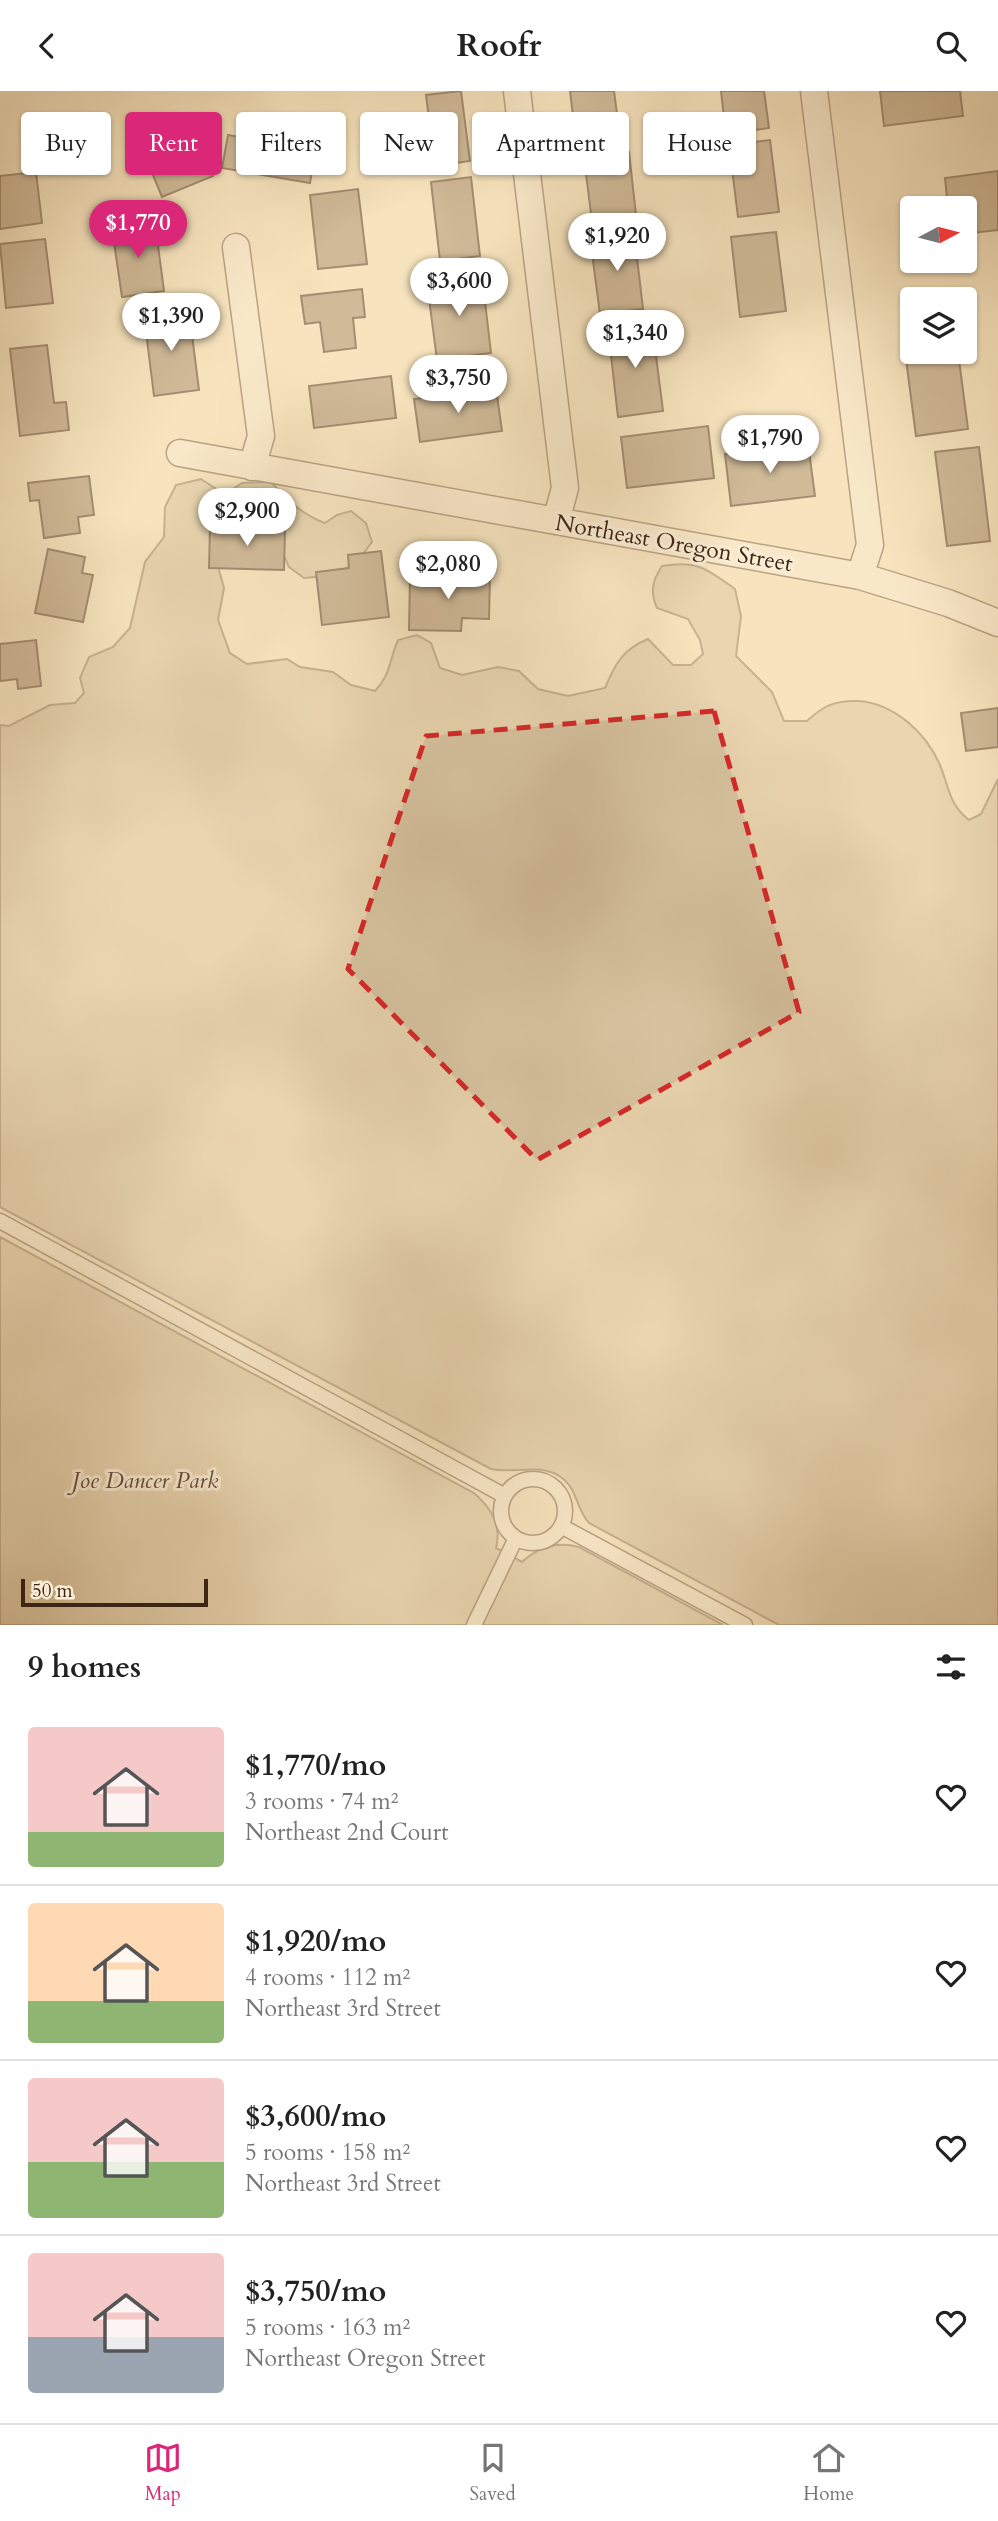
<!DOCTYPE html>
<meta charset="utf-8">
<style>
:root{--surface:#fff;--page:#f6f6f6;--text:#222;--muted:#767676;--line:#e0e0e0;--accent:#db2777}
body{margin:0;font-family:Cardo,serif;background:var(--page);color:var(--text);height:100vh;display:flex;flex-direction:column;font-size:26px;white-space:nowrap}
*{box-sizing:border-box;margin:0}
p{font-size:23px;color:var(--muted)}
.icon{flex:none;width:38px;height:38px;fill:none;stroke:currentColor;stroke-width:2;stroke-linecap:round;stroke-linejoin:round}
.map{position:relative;height:1534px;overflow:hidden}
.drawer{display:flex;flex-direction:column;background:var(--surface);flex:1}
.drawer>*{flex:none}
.hud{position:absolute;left:21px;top:21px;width:957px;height:63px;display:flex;gap:14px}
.needle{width:46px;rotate:83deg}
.buttons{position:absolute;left:900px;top:105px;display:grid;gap:14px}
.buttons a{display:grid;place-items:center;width:77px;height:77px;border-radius:7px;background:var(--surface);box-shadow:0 2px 5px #0004;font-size:35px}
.scale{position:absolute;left:21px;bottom:18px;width:187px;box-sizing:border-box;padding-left:7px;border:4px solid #3f2514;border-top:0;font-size:19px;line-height:24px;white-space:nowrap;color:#3f2514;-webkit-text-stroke:5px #faedd5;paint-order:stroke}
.price{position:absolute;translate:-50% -60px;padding:0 16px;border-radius:24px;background:#fff;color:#222;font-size:23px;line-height:46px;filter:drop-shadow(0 2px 4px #0008)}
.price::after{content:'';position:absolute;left:50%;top:42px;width:21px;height:16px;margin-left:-10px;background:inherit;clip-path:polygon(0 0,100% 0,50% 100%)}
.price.current{background:var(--accent);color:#fff}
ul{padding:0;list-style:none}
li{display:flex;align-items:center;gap:21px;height:175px;padding:0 28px}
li+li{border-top:2px solid var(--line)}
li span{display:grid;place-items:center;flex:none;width:196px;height:140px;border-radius:7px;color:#555}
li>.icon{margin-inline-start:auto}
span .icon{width:84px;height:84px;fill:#fffc;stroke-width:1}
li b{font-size:30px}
h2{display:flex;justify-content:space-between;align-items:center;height:84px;padding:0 28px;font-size:30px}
.tag{padding:0 24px;border-radius:7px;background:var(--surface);box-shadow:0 2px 5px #0004;font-size:24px;line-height:63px}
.tag.current{background:var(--accent);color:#fff}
header{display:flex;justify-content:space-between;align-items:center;height:91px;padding:0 28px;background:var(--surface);font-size:32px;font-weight:700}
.tabs{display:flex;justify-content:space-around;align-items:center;height:98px;border-top:2px solid var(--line);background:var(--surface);font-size:19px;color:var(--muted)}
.tabs a{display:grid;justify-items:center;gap:4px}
.tabs .current{color:var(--accent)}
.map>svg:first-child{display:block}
</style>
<header><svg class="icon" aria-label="back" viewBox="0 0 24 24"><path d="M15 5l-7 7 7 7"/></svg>Roofr<svg class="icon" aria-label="search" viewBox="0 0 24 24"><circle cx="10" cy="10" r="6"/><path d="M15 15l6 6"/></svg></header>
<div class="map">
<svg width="998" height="1534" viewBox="0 0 998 1534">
<rect width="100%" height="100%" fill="#f7e4be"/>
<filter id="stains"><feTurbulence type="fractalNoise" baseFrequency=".00286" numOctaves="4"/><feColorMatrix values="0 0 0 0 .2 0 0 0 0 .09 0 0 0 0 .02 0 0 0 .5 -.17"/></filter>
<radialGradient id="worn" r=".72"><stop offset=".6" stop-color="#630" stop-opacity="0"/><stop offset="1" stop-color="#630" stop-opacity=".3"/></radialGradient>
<!-- green -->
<path fill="#d8c4a1" stroke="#8c745a" stroke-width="2" d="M201,388L218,399L233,398L242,392L271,391C288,409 302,424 325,432L337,424L351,420L366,432L372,451C353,479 337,485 304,487L289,476L277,449L215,465L224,497L218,529L230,562L247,573L287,568L300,576L333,581L351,594L375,600C391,583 389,570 398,549L417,544L431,552L440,577L462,584L498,576L519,580L538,598L568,605L605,597C615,573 623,558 648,548L673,574H691L703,563L700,549L688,528L657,517C650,501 652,490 662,475C698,469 707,478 735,498L741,525L736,565L772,601L784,630H807C824,614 836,609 859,610C895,613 926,642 940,674C949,696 949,714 969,729L981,723L998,688V1534H779L589,1432C578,1420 578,1406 569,1394C549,1368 518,1384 491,1378L0,1116V634L9,635L50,614L75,612L84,602L80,587L89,566L113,556L130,537L145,471L164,446L165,416L176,394Z
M0,1146L474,1402C491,1417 502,1434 496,1457L522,1471C538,1456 557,1450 579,1456L723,1534H0Z"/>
<!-- building -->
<path fill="#9f886c" stroke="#3f2514" stroke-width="2" d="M461,0L470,70L435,75L426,4Z
M570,0H614L620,45L576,50Z
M721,0H764L769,37L726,43Z
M880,0H960L963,25L884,35Z
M280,27L320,34L310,92L222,77L228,44L250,48L252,32L279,36Z
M172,42L179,60L199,52L213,85L162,106L141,55Z
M770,49L779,121L738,126L729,54Z
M629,61L637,133L593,138L584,67Z
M998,80V139L964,143V117H948L945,87Z
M36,81L42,132L0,138V85Z
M471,86L480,165L440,170L431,91Z
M358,98L367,173L318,178L310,104Z
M155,132L164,200L122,206L112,138Z
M634,141L643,218L600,223L590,147Z
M776,141L786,220L740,226L731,146Z
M45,148L53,212L6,217L0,153Z
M482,185L491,262L437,269L427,192Z
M362,198L365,226L353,227L356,257L324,261L320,231L305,233L301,205Z
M189,220L199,299L154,305L144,225Z
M652,233L663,320L618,326L608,238Z
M912,252V261H958L968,338L916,345L904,253Z
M47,254L54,312L66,311L69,339L20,345L10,258Z
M391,285L396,327L314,337L309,295Z
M496,297L502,340L420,351L414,308Z
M708,335L714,387L627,397L621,346Z
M808,353L815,405L731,415L725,363Z
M979,356L990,450L947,455L935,361Z
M89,385L94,424L78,426L80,442L44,447L39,409L30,410L28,392Z
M210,435L285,437L284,479L209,477Z
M48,458L85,466L82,482L93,484L83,531L35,522Z
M381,460L389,526L322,534L316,481L349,477L348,464Z
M454,482L490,483L489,528L462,527L461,540L409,539L410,486L453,487Z
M36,549L41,595L18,598L17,588L0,590V553Z
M998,617V656L966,660L961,622Z"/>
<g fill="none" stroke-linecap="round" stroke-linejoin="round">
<defs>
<path id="lane" d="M0,1130L505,1405
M501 1420a32 32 0 1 1 64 0a32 32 0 1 1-64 0Z
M561,1435L745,1534
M474,1534L516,1447"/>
<path id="street" d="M517,0L565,397L556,430
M814,0L870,454L860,485
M236,156L261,345L252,376
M180,362L860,485L948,512L998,532"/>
</defs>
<!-- lane casing -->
<use href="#lane" stroke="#6d553e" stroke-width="17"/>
<!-- street casing -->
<use href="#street" stroke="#6d553e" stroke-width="29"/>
<!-- lane -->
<use href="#lane" stroke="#faedd5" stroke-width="14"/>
<!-- street -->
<use href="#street" stroke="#faedd5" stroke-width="26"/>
</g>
<!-- marked area -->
<path d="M0 0H998V1534H0ZM714,620L799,921L537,1069L348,878L426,645Z" fill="#f7e4be" fill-opacity=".55" fill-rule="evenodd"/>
<path fill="none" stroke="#d62828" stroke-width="5" stroke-dasharray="14 9" stroke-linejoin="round" d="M714,620L799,921L537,1069L348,878L426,645Z"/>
<g text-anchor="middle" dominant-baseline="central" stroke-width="6" stroke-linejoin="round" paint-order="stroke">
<!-- street labels -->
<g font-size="23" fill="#3f2514" stroke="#faedd5">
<text transform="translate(674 452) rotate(10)">Northeast Oregon Street</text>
</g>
<!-- park labels -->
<g font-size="23" font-style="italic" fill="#654d37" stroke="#faedd5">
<text x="145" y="1389">Joe Dancer Park</text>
</g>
</g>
<rect width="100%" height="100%" filter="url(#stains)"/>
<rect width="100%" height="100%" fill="url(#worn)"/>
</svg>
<div class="buttons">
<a><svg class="needle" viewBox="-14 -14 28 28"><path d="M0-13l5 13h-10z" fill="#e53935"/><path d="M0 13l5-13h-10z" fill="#767676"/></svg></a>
<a><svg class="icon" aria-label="layers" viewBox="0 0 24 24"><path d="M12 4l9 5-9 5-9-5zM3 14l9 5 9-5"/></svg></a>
</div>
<div class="scale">50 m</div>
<b class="price current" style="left:138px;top:169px">$1,770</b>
<b class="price" style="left:617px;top:182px">$1,920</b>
<b class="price" style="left:459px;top:227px">$3,600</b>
<b class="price" style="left:171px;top:262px">$1,390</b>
<b class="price" style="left:635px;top:279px">$1,340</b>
<b class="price" style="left:458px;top:324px">$3,750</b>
<b class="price" style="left:770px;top:384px">$1,790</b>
<b class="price" style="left:247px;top:457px">$2,900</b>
<b class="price" style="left:448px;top:510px">$2,080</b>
<div class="hud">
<a class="tag">Buy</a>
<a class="tag current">Rent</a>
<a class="tag">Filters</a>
<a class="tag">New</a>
<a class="tag">Apartment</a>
<a class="tag">House</a>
</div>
</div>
<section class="drawer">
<h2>9 homes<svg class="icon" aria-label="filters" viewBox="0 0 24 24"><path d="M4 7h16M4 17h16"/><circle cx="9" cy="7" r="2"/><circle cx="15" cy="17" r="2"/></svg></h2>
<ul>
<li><span style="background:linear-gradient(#f6c9c9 75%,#8fb573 0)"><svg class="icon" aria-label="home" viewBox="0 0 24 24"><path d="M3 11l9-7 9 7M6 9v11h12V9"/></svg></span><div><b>$1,770/mo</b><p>3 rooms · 74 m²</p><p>Northeast 2nd Court</p></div><svg class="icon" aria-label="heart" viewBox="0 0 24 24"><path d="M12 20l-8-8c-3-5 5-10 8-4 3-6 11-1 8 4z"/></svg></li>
<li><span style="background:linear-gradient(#ffd9b3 70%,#8fb573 0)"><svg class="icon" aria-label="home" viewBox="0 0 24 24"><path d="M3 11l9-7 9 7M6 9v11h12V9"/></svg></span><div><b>$1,920/mo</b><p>4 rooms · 112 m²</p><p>Northeast 3rd Street</p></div><svg class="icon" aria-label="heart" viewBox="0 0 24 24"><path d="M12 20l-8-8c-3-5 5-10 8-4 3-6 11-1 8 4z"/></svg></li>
<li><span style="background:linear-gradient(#f6c9c9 60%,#8fb573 0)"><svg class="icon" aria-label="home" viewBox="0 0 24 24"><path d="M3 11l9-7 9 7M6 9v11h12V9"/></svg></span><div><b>$3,600/mo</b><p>5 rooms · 158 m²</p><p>Northeast 3rd Street</p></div><svg class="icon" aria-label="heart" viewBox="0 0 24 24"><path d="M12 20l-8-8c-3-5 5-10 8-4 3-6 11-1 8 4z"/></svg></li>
<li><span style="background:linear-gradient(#f6c9c9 60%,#9aa5b1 0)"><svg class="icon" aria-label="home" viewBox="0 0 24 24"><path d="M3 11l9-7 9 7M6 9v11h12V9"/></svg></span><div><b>$3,750/mo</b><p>5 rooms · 163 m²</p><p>Northeast Oregon Street</p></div><svg class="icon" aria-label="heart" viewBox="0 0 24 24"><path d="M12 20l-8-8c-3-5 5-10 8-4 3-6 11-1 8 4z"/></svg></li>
</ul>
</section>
<nav class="tabs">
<a class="current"><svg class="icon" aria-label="map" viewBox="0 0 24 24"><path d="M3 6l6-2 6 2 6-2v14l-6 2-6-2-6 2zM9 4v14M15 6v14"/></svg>Map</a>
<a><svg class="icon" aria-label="saved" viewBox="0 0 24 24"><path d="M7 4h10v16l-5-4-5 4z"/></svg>Saved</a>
<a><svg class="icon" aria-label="home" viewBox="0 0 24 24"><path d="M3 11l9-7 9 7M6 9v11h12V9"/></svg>Home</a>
</nav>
